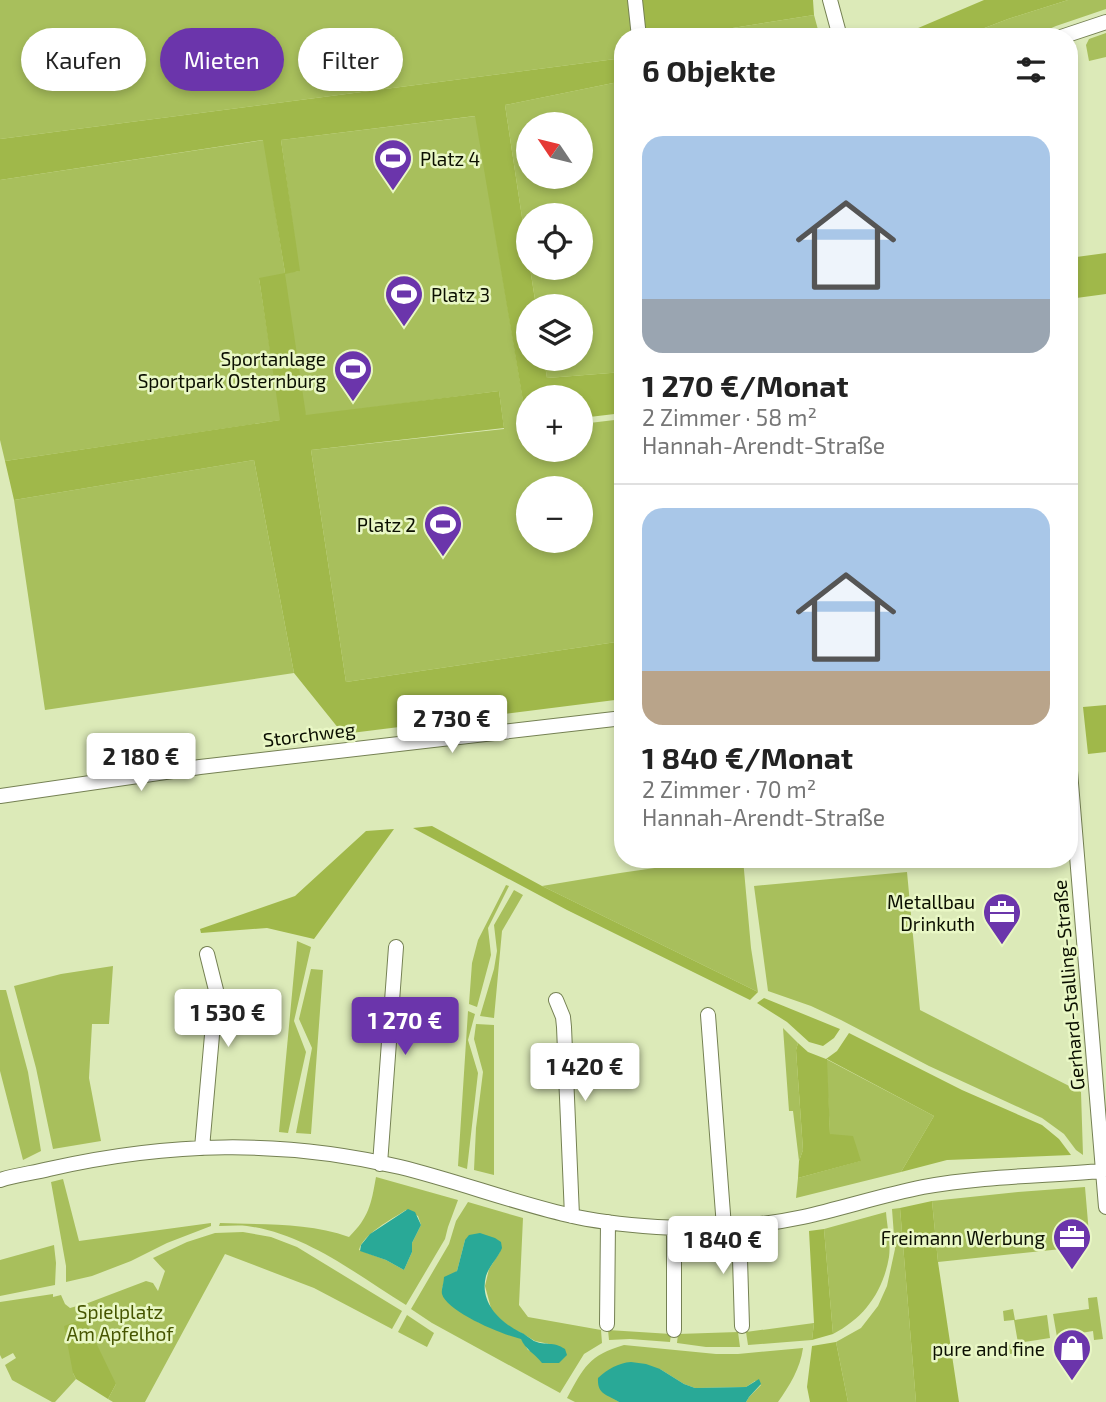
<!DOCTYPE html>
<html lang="de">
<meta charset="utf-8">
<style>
:root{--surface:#fff;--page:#f2f2f2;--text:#222;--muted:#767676;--line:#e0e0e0;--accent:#6b35ab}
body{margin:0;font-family:"Exo 2",sans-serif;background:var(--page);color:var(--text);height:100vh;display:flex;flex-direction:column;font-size:26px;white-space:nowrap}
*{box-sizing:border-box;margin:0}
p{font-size:23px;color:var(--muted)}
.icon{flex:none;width:38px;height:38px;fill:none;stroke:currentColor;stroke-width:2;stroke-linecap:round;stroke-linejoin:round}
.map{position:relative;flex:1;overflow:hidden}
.sheet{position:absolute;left:614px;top:28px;width:464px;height:840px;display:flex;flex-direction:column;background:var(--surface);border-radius:28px;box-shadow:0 4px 10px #0003}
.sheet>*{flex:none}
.banner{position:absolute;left:21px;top:28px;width:488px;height:63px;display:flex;gap:14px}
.needle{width:46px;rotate:305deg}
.buttons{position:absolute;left:516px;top:112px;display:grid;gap:14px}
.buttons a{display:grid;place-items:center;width:77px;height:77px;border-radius:50%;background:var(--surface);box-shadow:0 4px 10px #0003;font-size:35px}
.price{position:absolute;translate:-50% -60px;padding:0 16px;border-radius:7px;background:#fff;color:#222;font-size:23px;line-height:46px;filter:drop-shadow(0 2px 4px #0008)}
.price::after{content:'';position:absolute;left:50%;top:42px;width:21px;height:16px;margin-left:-10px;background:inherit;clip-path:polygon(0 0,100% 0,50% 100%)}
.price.active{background:var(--accent);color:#fff}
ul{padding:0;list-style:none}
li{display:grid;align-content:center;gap:14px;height:371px;padding:0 28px}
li+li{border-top:2px solid var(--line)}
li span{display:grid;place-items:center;height:217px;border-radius:21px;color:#555}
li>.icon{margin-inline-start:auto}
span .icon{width:126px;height:126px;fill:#fffc;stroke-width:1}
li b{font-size:30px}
h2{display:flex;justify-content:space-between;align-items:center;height:84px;padding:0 28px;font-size:30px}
.tag{padding:0 24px;border-radius:32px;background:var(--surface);box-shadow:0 4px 10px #0003;font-size:24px;line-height:63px}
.tag.active{background:var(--accent);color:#fff}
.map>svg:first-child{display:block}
</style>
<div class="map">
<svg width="1106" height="1402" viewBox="0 0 1106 1402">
<rect width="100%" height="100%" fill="#dceab8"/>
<!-- green -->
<path fill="#a8bf5c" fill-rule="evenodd" d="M0,0H631L636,37H623V58L0,139Z
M1068,0H1106V9L1056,26L1031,37H961L1008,19Z
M814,15L820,37H676Z
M1106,33V57L1089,61L1086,45L1089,39Z
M623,81V372L547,378L544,359H581V306H536L530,268H581V215H528V257L505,105ZM528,124H581V177H528Z
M476,116L528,430V450H581V424L623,419V641L346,682L311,450L504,429L499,391L306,416L259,278L281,420L5,461L0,440V180L264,140L285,273L299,271L281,140ZM528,488H581V541H528Z
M254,460L294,673L45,710L14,500Z
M717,859H743L751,948L758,992L542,886L620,873Z
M907,872L920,1010L1081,1092L1083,1155L1076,1150L1064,1134L1042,1118L929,1066L841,1020L811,1006L768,991L754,886Z
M506,885L509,886L488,928L491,955L477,1007L469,1004L472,963L478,940Z
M514,890L523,895L502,931L494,1018L480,1016L494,969L497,951L494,925Z
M297,941L311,947L294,1021L306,1052L288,1133L279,1132Z
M113,966L109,1024H92L89,1078L101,1141L53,1149L36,1068L14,986L61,974Z
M311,969L323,970L311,1134L296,1133L312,1048L299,1019Z
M0,990H6L28,1072L41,1151L23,1160L0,1071Z
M468,1011L475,1014L468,1040L478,1073L467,1169L458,1166Z
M476,1024L494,1025V1175L474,1170L476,1128L483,1072L474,1039Z
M783,1028L798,1043L796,1050L803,1150L799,1161L793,1111H789Z
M826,1059L934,1116L901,1172L796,1198L798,1178L860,1161L830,1134Z
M376,1177L458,1200L448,1227L445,1239L406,1305C356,1274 306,1234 247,1226C238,1225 228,1226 219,1226L220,1223C263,1225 308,1222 349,1237C369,1217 371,1205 376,1177ZM406,1210L418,1216L421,1225L412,1243V1252L404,1270L386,1260L359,1250C363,1234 392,1219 406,1210Z
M63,1179L79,1241L211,1223V1226L167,1243L131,1261L92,1276L66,1282V1266L51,1182Z
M1085,1187L1090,1246L938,1262L932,1201L1018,1192Z
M468,1202L523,1218L519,1305L528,1317L601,1330L602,1343L584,1354L560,1393L432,1323L411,1309L449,1244L456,1221ZM465,1240L500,1252L489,1269L485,1286L492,1312L513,1330L518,1331L535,1341L549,1344L547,1363L542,1362L534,1352L528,1350L521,1338L478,1322L449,1303L442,1289L444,1282L457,1271Z
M900,1208L916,1402H848L836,1342L861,1328L878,1306L887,1286L895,1249L892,1209Z
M886,1212C887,1226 891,1243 889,1257C883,1292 864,1318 833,1334L824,1229Z
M243,1232L271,1237L297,1247L402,1311L392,1329L314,1288L225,1254L145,1402H113L108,1399L116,1384L73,1373L76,1379L55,1402H52L12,1380L5,1365L16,1358L13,1353L2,1359L0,1355V1302L53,1294V1297L61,1295L65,1304L70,1308L88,1303L146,1281L153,1283L158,1291L165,1271L153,1258L187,1242L215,1233Z
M54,1245L56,1263L55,1285L0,1296V1260Z
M1097,1297L1103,1339L1094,1340L1093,1331L1057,1337L1053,1314L1089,1309L1088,1298Z
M1013,1309L1015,1320L1047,1315L1050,1338L1018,1343L1020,1352L1010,1354L1008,1345L1018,1343L1014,1320L1004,1321L1003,1311Z
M407,1315L434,1333L427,1347L398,1332Z
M814,1323L812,1340L748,1345L746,1332Z
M608,1330L671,1334L670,1342L630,1339L609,1340Z
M738,1332L740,1347H706L677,1343L678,1334Z
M624,1345L716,1354H738L803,1348C800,1369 790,1385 778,1402H746L749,1397L761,1385L755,1381L746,1387L695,1388L684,1384L660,1369L616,1400L619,1402H575L567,1398C584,1367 589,1355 624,1345Z"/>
<!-- forest -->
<path fill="#a0b84a" d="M639,0H813L814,15L676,37H644Z
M984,0H1068L1008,19L961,37H897Z
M623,58V81L505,105L528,257V268H530L536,306H528V359H544L547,378L623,372V413L581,418V397H528V425H527L475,116L281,140L300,271L285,274L306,415L499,391L504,428L311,450L346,682L623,641V699L343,734L294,673L254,460L14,500L5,461L280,420L259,278L285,273L263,140L0,180V139Z
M1106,253V294L1069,299V258Z
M1106,705V752L1088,754L1083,707Z
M432,826L542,886L758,992L750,1000L567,910L413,828Z
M394,829L314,939L267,928L201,933L200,929L295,896L366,831Z
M764,998L840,1029L834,1038L823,1046L809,1042L787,1022L757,1003Z
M849,1033L962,1090L1042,1125L1059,1139L1071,1155L947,1160L901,1172L934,1116L827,1059L830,1134L853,1136L861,1161L798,1178L799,1161L803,1150L796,1050L798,1043L808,1052L826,1059L837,1051Z
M932,1201L938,1262L959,1402H916L900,1208Z
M824,1229L833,1334L812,1340L814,1323L809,1231Z
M75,1322H86L116,1384L108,1399L76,1379L73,1373L64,1326Z
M836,1342L848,1402H810L807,1387L812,1346Z"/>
<!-- water -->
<path fill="#29a997" d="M408,1209L415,1212L421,1225L412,1243V1252L404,1270L386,1260L360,1251L361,1245L370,1234Z
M480,1233L495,1238L501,1242L502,1248C498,1258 489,1266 486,1276C479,1302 500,1322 520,1332C525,1334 529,1338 534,1341C546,1346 553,1341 565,1349L567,1355L559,1363H542C535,1354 525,1349 521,1339C503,1335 447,1312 442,1294C441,1289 444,1283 444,1277L457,1271L465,1240L469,1235Z
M631,1362L646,1364L660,1369L684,1384L695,1388L746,1387L759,1379L761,1384L749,1397L746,1402H619C607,1394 597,1395 598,1378C608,1369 618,1363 631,1362Z"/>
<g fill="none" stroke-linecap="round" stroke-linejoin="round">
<defs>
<path id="street" d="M635,0L639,37
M830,0L840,37
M1061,37L1106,22
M1069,759L1106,1207
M0,796L200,767L623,718
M556,1000L563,1017L564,1027L572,1216
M708,1015L724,1227
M202,1148L216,990L207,954
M380,1164L396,947
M0,1180C16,1175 33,1173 49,1169C168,1142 282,1139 400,1167C457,1181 512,1202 568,1215C597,1222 628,1225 657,1227C705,1230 756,1227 803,1217C843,1208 883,1195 923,1187C982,1176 1043,1176 1102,1171
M739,1225L742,1326
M674,1228V1330
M607,1324L608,1222"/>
</defs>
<!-- street casing -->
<use href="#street" stroke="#758153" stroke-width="16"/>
<!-- street -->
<use href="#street" stroke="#fff" stroke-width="14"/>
</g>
<!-- icons -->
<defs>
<symbol id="stadium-pin" viewBox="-11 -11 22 30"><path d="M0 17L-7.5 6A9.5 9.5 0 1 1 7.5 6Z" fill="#6b35ab" stroke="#e9f7c5"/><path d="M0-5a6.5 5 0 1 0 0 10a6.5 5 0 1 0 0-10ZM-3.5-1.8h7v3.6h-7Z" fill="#fff"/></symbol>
<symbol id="office-pin" viewBox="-11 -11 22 30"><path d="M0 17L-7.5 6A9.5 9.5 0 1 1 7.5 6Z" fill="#6b35ab" stroke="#e9f7c5"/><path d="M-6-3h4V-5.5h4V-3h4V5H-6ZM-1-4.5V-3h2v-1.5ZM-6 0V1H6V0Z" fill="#fff"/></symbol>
<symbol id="shop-pin" viewBox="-11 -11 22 30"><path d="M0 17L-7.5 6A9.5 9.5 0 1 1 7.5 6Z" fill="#6b35ab" stroke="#e9f7c5"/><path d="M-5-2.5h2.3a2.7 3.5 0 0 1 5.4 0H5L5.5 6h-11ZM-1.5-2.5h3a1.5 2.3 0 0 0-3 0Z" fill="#fff"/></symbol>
</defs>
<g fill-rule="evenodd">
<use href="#stadium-pin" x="371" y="136" width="44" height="60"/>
<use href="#stadium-pin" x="382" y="272" width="44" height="60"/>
<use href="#stadium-pin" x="331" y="347" width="44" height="60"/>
<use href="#stadium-pin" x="421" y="502" width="44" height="60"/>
<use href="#office-pin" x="980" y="890" width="44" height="60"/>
<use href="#office-pin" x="1050" y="1215" width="44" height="60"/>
<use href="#shop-pin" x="1050" y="1326" width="44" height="60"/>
</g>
<g text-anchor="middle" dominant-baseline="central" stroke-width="5" stroke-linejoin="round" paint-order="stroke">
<!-- poi labels -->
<g font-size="19" fill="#0b0f01" stroke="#e9f7c5" text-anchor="end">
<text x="420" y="158" text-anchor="start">Platz 4</text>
<text x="431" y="294" text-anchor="start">Platz 3</text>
<text x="326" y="358">Sportanlage<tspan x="326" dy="22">Sportpark Osternburg</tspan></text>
<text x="416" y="524">Platz 2</text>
<text x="975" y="901">Metallbau<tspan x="975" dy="22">Drinkuth</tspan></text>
<text x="1045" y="1237">Freimann Werbung</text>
<text x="1045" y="1348">pure and fine</text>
</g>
<!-- street labels -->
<g font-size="19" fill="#0b0f01" stroke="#e9f7c5">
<text transform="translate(309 734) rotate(-7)">Storchweg</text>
<text transform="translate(1068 985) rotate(-95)">Gerhard-Stalling-Straße</text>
</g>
<!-- park labels -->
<g font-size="19" fill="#465500" stroke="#e9f7c5">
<text x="120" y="1311">Spielplatz<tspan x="120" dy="22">Am Apfelhof</tspan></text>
</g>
</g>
</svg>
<div class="buttons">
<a><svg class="needle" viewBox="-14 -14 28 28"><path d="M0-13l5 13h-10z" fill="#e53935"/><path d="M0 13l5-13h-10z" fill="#767676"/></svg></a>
<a><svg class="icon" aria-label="locate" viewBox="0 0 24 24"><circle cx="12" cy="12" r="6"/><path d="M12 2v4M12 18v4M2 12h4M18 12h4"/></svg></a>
<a><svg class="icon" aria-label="layers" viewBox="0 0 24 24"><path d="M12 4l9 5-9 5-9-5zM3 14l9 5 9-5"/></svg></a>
<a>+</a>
<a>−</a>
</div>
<b class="price" style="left:452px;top:755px">2 730 €</b>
<b class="price" style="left:141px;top:793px">2 180 €</b>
<b class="price" style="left:228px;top:1049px">1 530 €</b>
<b class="price active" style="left:405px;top:1057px">1 270 €</b>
<b class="price" style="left:585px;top:1103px">1 420 €</b>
<b class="price" style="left:723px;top:1276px">1 840 €</b>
<div class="banner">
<a class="tag">Kaufen</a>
<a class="tag active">Mieten</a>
<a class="tag">Filter</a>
</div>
<section class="sheet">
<h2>6 Objekte<svg class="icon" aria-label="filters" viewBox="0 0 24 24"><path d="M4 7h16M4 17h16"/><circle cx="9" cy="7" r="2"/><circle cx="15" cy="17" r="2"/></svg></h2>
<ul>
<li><span style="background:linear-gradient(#a9c7e8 75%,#9aa5b1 0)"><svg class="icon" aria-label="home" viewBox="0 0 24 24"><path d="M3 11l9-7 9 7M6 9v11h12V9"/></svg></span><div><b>1 270 €/Monat</b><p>2 Zimmer · 58 m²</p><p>Hannah-Arendt-Straße</p></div></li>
<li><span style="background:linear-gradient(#a9c7e8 75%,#b9a48a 0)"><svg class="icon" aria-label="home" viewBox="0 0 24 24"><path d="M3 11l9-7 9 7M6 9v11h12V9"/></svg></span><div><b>1 840 €/Monat</b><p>2 Zimmer · 70 m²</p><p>Hannah-Arendt-Straße</p></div></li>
</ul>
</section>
</div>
